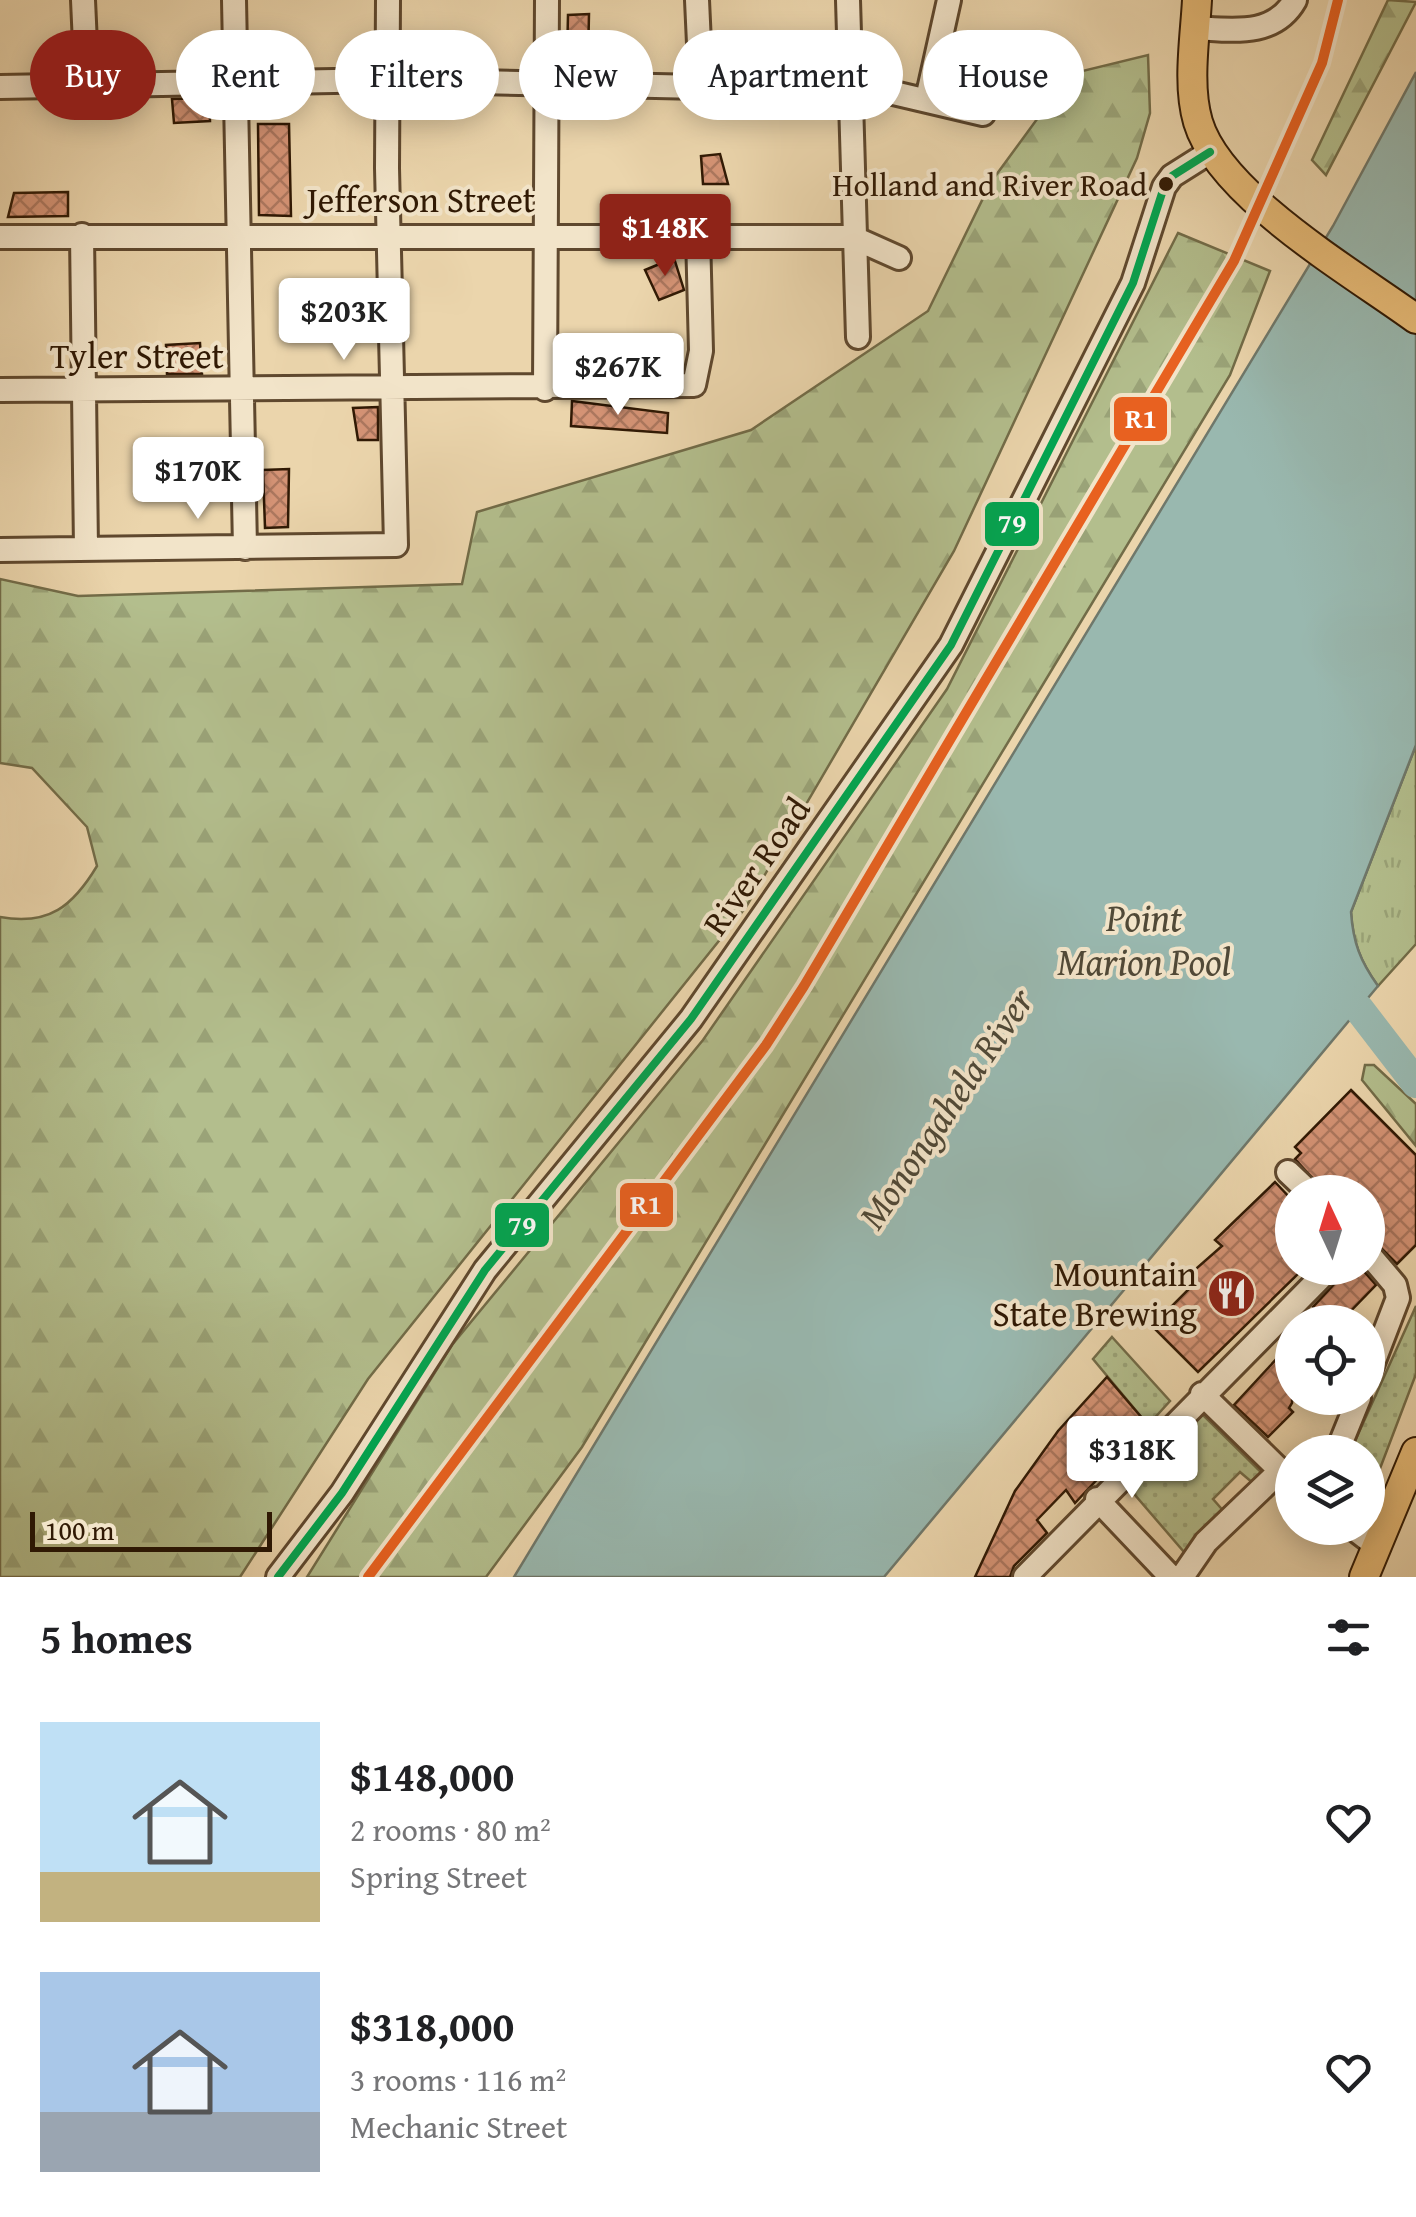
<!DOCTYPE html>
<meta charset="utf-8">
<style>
:root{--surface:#fff;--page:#f6f6f6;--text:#202124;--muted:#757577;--accent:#8f2418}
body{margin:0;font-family:"Gentium Book Plus",serif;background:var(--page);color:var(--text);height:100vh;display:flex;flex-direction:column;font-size:38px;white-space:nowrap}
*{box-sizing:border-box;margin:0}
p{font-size:32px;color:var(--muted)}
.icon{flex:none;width:55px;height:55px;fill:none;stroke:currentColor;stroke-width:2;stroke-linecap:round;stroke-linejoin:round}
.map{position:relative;height:1577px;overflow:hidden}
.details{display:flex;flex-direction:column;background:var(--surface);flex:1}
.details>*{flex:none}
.hud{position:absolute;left:30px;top:30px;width:1358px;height:90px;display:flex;gap:20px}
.needle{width:65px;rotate:356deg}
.tools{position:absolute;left:1275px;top:1175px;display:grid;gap:20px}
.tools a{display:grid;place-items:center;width:110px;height:110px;border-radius:50%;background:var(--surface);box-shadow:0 5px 25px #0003;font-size:50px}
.scale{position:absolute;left:30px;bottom:25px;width:242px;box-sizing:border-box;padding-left:10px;border:5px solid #301904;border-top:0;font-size:28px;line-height:35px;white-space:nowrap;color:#301904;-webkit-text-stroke:8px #f2e4c9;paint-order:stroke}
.price{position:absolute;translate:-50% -85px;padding:0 22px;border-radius:10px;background:#fff;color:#222;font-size:32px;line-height:65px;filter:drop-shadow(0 2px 5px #0008)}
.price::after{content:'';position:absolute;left:50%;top:60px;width:30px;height:22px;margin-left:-15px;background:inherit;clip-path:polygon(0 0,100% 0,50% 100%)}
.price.active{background:var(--accent);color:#fff}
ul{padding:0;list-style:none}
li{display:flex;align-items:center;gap:30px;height:250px;padding:0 40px}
li span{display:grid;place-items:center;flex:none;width:280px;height:200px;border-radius:0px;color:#555}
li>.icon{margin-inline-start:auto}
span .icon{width:120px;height:120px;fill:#fffc;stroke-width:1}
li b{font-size:42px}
h2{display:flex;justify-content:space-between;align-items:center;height:120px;padding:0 40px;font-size:42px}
.chip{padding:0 35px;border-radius:45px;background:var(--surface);box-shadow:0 5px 25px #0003;font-size:35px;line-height:90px}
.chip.active{background:var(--accent);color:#fff}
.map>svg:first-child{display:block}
</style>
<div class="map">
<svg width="1416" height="1577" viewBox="0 0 1416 1577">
<defs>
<pattern id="grass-dots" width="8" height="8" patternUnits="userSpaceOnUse" patternTransform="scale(2.5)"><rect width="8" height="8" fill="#b3be8d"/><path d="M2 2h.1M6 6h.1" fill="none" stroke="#9aa378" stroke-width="1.8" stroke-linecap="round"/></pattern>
<pattern id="forest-firs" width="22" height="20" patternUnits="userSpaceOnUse" patternTransform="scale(2.5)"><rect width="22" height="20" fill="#b3be8d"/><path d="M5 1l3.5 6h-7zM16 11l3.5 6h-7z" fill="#9aa378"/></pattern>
<pattern id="park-tufts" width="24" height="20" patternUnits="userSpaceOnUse" patternTransform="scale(2.5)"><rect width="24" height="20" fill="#b3be8d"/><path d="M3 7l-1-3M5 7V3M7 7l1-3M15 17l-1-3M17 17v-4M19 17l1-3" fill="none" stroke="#9aa378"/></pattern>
<pattern id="building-cross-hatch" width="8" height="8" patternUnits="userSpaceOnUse" patternTransform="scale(2.5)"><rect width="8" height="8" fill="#d49375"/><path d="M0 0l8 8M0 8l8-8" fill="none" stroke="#ac775e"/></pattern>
</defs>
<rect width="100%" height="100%" fill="#ebd5ac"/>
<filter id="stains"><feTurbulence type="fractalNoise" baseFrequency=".002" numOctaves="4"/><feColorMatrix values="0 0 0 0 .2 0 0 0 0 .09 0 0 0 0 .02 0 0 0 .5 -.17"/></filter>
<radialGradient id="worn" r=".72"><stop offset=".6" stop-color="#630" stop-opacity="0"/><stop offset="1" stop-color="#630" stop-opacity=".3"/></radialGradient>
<!-- grass -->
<path fill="url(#grass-dots)" stroke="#726c48" stroke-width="2.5" d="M1416,1306V1374L1368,1500V1452H1350Z
M1112,1337L1170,1401L1148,1425L1093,1359Z
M1201,1413L1266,1477L1254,1484L1240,1472L1213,1499L1227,1515L1184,1552L1129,1488Z"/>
<!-- forest -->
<path fill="url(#forest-firs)" stroke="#726c48" stroke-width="2.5" d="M1388,0L1416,2L1326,175L1312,160Z
M1148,55L1150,113L1137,158L954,551L746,907L368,1379L240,1577H0V917C49,926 73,906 97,866L87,827L32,768L0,763V579L78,596L462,584L477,512L751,430L928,311L991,182L1070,74Z
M1178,233L1270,271L1230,375L582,1447L486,1577H307L452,1345L703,1040L947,689Z
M1365,1065H1374L1416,1104V1146L1362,1080Z"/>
<!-- park -->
<path fill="url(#park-tufts)" stroke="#726c48" stroke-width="2.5" d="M1416,745V944L1378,986C1360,961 1353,942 1351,912Z"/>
<!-- water -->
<path fill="#99b8af" stroke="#6f786b" stroke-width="2.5" d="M1416,72V745L1351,912C1353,942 1360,961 1378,986L884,1577H514L1333,226Z"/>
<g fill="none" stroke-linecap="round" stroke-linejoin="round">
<!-- river -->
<path stroke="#99b8af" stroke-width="30" d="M1328,986L1359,1009L1416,1083"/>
</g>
<!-- building -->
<path fill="url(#building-cross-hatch)" stroke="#301904" stroke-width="2.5" d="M589,14L588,60L567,59L568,15Z
M209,98L210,121L174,123L172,99Z
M258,124H289L291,216L259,215Z
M720,154L728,184H703L701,156Z
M68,192V216L8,217L14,193Z
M674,258L684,290L659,300L645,270Z
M200,343L202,374H167L166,345Z
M572,401L668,413L667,433L571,426Z
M378,407V440H358L353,408Z
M289,469L288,527L265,528L263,470Z
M1351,1090L1416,1155V1245L1397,1264L1368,1235V1192H1325L1295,1159L1301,1153L1295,1147Z
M1275,1182L1292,1200V1268H1304L1198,1372L1152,1326L1188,1290L1181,1282L1222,1246L1215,1240Z
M1349,1268H1361L1376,1285L1340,1322H1329L1313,1307Z
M1292,1342V1403L1289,1408L1293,1412L1268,1437L1234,1405Z
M1107,1377L1148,1425L1075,1503L1066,1490L1037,1520L1047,1533L1014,1566L1010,1577H975L1015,1491L1058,1431Z"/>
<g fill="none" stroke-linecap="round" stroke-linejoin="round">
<defs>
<path id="minor" d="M83,0L87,88
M234,0L245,548
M697,0L701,87
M848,0L858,337
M1196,28C1233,30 1274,37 1295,0
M0,87L387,80L701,87L851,83L983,114
M927,99L949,0
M82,235L86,549
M0,237H852L899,258
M545,389L547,0
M0,390L694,385L701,351L698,235
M0,550L396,545L387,168L388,0
M1288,1172L1309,1192
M1368,1253L1395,1285L1398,1298L1368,1376
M1202,1394L1292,1482
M1337,1452L1359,1398
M1097,1499L1171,1577
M1353,1528L1378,1547
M278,1577L342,1493L485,1270L691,1019L951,645L1133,283L1164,187L1172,176L1210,152
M1025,1577L1330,1268
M1182,1577L1206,1542L1279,1472"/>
<path id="major" d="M1197,0C1195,38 1187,85 1198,122C1220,196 1353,273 1416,319
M1364,1577L1416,1452"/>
</defs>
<!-- minor casing -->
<use href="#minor" stroke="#5f482e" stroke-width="28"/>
<!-- major casing -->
<use href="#major" stroke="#301904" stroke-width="32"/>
<!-- minor -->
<use href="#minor" stroke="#f2e4c9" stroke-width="22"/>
<!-- major -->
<use href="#major" stroke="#e6ba76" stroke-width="28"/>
<defs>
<path id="bus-1" d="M278,1577L342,1493L485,1270L691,1019L951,645L1133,283L1164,187L1172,176L1210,152"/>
</defs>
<!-- bus-1 casing -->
<use href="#bus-1" stroke="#f2e4c9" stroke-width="15"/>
<!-- bus-1 -->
<use href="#bus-1" stroke="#00a651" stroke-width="8"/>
<defs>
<path id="rail-1" d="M368,1577L766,1045L804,986L1234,261L1322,63L1338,0"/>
</defs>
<!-- rail-1 casing -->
<use href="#rail-1" stroke="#f2e4c9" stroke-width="18"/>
<!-- rail-1 -->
<use href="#rail-1" stroke="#e86120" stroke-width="10"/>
</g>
<!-- icons -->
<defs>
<symbol id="restaurant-disc" viewBox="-11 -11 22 22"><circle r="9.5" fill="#8f2418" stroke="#f2e4c9"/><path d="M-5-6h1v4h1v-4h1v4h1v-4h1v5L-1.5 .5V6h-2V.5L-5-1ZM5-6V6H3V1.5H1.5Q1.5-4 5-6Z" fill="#fff"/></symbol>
</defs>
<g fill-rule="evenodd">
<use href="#restaurant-disc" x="1204" y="1266" width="55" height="55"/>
</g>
<!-- markers -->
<circle fill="#301904" stroke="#f2e4c9" stroke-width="4" cx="1166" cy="184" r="9"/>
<g text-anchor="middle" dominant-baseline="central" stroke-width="8" stroke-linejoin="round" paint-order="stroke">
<!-- bus labels -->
<g font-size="32" fill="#301904" stroke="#f2e4c9" text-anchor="end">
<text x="1147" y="184">Holland and River Road</text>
</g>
<!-- street labels -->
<g font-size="35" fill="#301904" stroke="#f2e4c9">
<text x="421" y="199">Jefferson Street</text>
<text x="137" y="355">Tyler Street</text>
<text transform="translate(756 866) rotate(-55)">River Road</text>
</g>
<!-- poi labels -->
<g font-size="35" fill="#301904" stroke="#f2e4c9" text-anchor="end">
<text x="1197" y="1273">Mountain<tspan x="1197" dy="40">State Brewing</tspan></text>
</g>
<!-- water labels -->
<g font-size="38" font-style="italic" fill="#504937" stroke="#f2e4c9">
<text x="1144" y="917">Point<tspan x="1144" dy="44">Marion Pool</tspan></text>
<text transform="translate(945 1108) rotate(-56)">Monongahela River</text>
</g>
</g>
<g stroke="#f2e4c9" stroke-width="4">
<rect x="1112" y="395" width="57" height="48" rx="10" fill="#e86120"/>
<rect x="983" y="500" width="58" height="48" rx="10" fill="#00a651"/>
<rect x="618" y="1181" width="57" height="48" rx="10" fill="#e86120"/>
<rect x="493" y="1201" width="58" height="48" rx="10" fill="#00a651"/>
</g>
<g font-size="28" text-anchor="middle" font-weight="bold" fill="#fff">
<text x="1141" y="428">R1</text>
<text x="1012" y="533">79</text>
<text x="646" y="1214">R1</text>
<text x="522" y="1235">79</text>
</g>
<rect width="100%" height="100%" filter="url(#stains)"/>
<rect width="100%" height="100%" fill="url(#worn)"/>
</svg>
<div class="tools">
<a><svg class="needle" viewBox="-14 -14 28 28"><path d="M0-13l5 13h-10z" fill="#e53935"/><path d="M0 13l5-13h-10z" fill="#757577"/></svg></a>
<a><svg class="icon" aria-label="locate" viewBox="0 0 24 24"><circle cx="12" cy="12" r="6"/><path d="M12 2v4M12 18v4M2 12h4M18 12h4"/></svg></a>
<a><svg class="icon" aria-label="layers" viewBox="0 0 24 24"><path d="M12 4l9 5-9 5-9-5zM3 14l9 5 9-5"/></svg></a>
</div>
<div class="scale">100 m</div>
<b class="price active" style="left:665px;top:279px">$148K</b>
<b class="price" style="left:344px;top:363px">$203K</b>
<b class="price" style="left:618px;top:418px">$267K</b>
<b class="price" style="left:198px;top:522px">$170K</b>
<b class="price" style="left:1132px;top:1501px">$318K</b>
<div class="hud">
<a class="chip active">Buy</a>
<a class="chip">Rent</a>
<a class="chip">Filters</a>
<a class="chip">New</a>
<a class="chip">Apartment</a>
<a class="chip">House</a>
</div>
</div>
<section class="details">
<h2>5 homes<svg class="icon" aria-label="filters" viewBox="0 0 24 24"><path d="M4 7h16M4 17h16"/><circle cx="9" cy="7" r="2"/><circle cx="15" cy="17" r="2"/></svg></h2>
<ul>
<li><span style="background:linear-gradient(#bfe0f5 75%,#c2b280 0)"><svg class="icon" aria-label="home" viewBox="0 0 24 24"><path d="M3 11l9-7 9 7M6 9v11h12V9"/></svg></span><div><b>$148,000</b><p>2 rooms · 80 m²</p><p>Spring Street</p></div><svg class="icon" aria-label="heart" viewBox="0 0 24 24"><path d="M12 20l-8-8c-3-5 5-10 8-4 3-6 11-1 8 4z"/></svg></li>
<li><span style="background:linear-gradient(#a9c7e8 70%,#9aa5b1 0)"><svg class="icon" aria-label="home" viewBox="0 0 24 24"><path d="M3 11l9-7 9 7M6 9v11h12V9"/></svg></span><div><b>$318,000</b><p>3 rooms · 116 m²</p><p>Mechanic Street</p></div><svg class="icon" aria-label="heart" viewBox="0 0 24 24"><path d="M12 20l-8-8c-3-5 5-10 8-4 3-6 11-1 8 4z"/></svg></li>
</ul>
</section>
